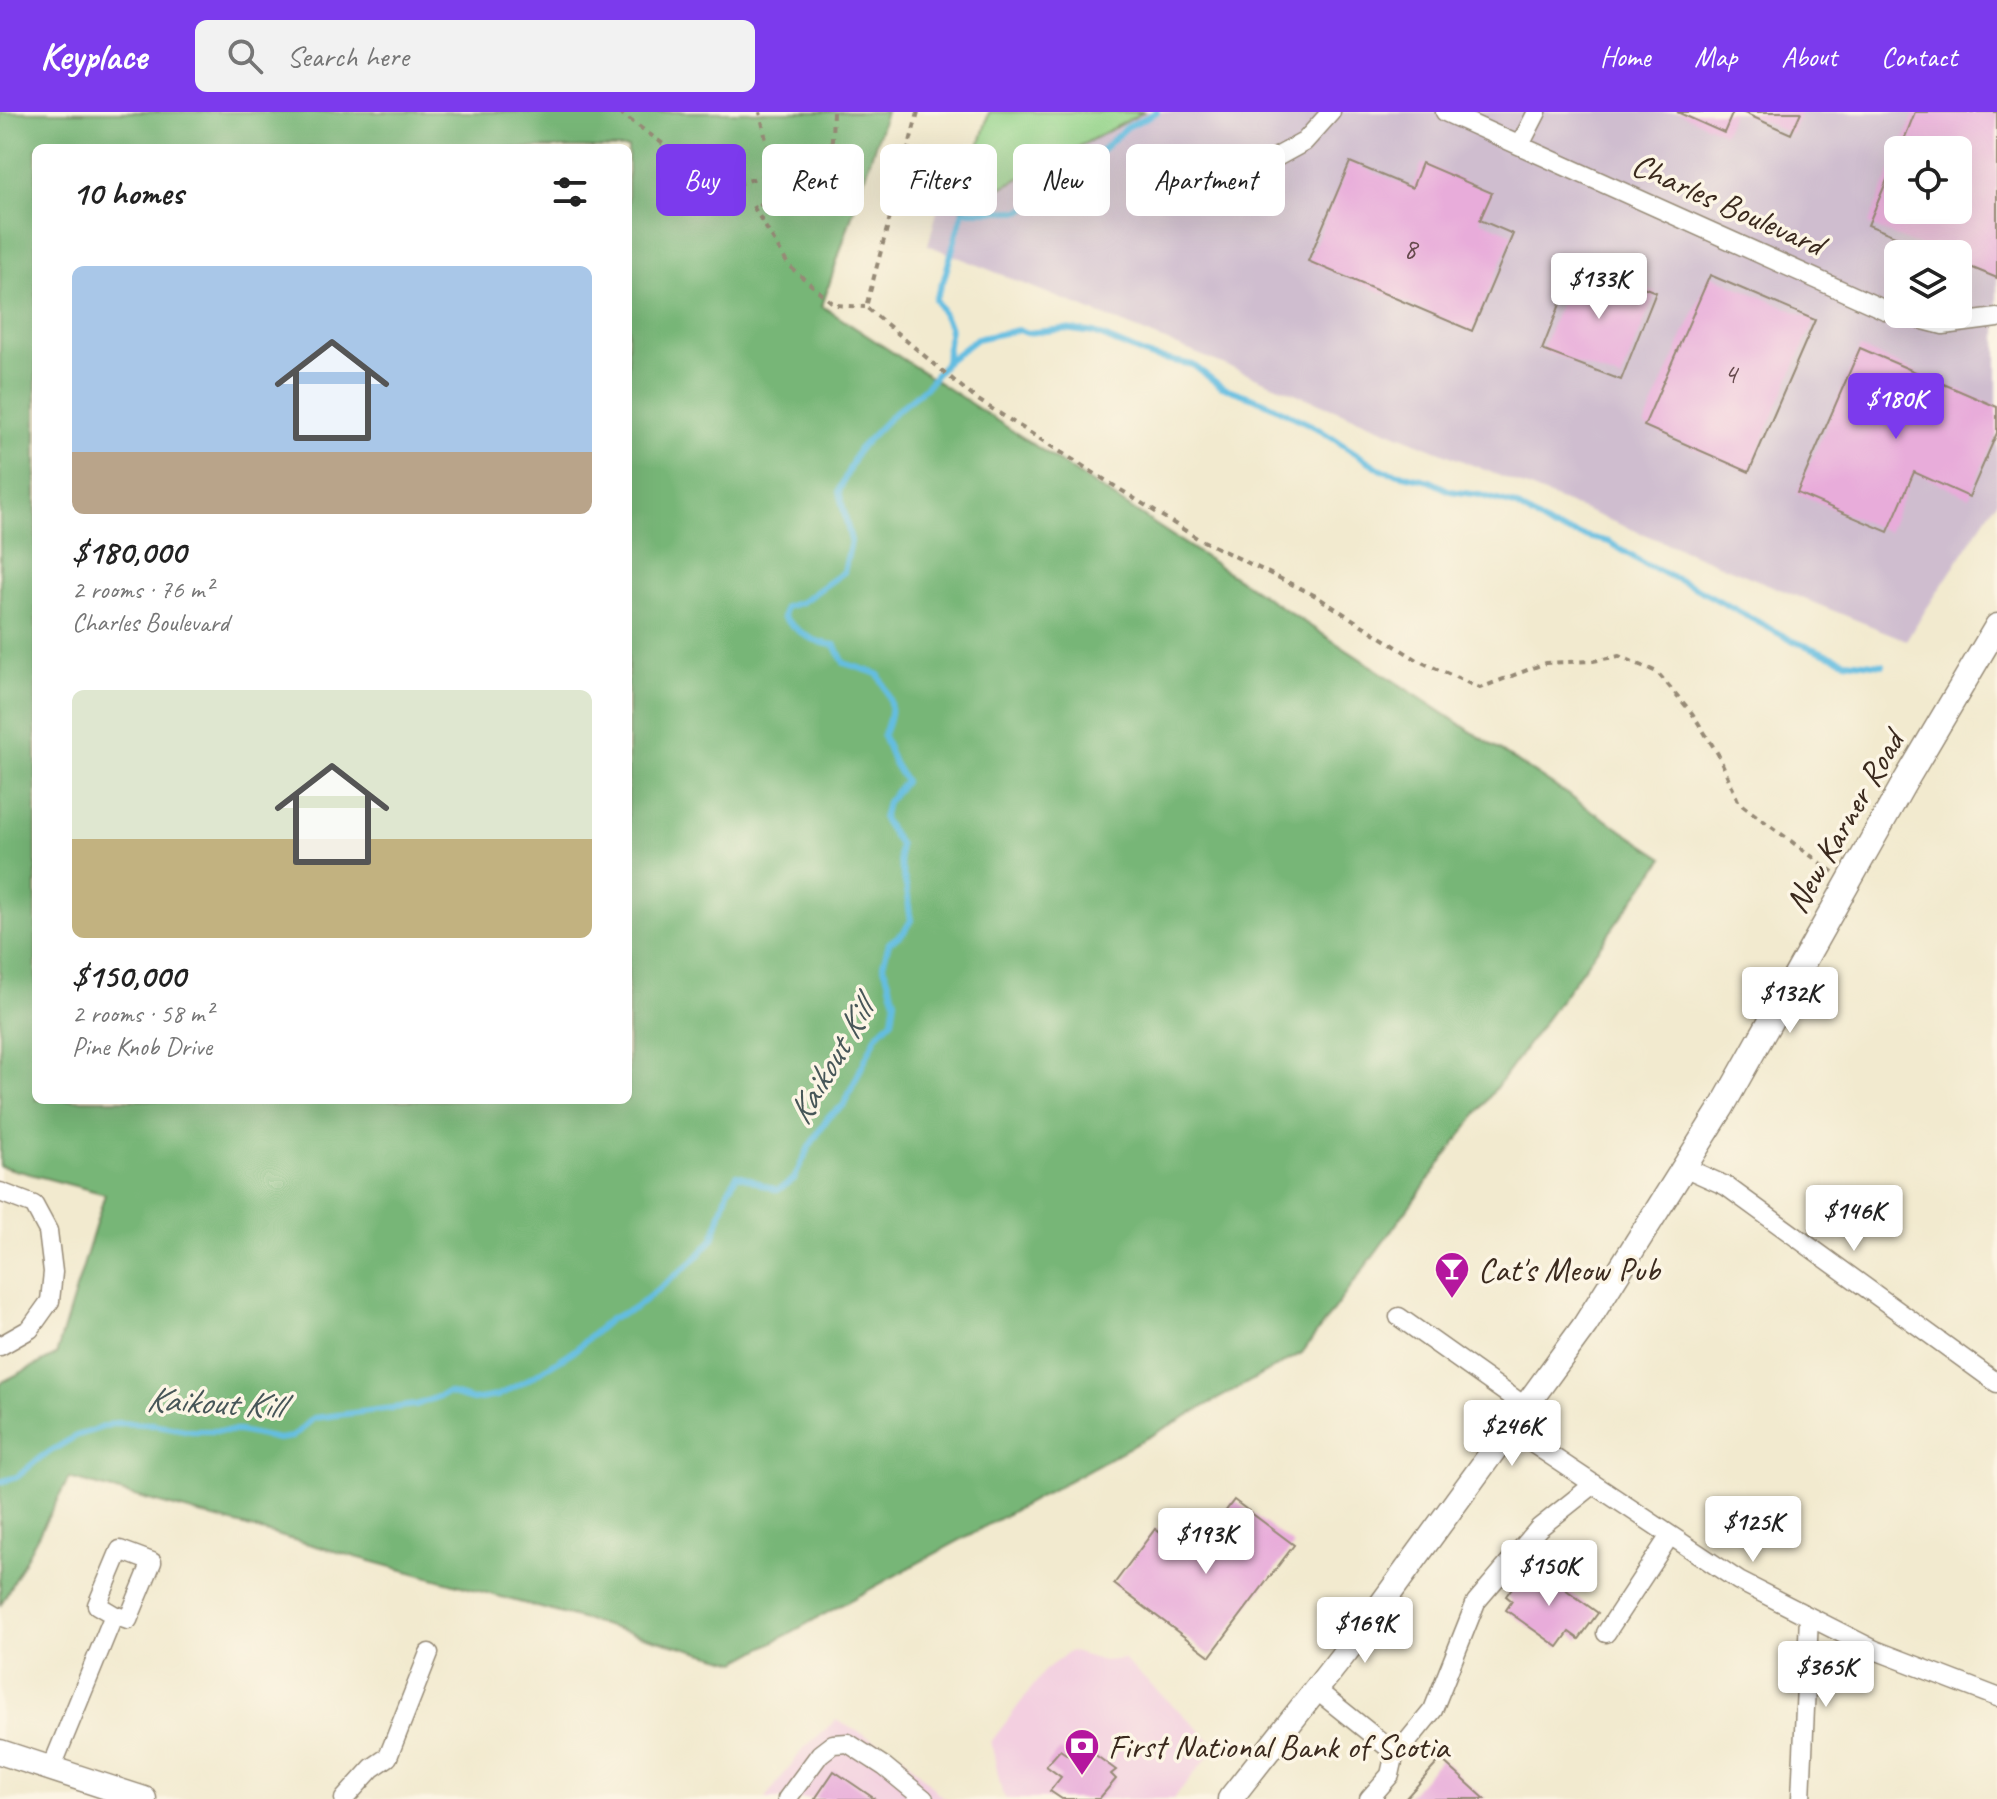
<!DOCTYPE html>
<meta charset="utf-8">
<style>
:root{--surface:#fff;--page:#f2f2f2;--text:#222;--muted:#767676;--accent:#7c3aed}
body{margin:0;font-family:Caveat,sans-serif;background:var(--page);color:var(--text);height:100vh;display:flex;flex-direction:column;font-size:30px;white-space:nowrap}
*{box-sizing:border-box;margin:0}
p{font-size:26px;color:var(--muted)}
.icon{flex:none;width:44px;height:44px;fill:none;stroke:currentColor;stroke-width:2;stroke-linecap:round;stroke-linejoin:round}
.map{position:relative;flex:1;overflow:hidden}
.drawer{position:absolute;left:32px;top:32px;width:600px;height:960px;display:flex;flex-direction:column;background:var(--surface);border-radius:12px;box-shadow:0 8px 32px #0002}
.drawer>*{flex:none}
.hud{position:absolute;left:656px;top:32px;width:760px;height:72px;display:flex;gap:16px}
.buttons{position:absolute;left:1884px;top:24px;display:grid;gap:16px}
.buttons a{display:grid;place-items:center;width:88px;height:88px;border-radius:12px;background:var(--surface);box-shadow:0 8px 32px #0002;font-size:40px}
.price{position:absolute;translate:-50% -68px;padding:0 18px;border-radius:8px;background:#fff;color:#222;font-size:26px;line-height:52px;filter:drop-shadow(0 2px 4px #0008)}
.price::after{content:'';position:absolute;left:50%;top:48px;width:24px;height:18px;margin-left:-12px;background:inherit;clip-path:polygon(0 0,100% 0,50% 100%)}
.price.active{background:var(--accent);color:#fff}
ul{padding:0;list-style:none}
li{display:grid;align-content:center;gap:16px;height:424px;padding:0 40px}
li span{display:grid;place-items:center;height:248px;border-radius:12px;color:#555}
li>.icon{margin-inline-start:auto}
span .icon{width:144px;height:144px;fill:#fffc;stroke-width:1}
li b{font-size:34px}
h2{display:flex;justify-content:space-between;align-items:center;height:96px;padding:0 40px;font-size:34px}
.pill{padding:0 28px;border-radius:12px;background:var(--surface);box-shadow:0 8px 32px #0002;font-size:28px;line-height:72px}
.pill.active{background:var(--accent);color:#fff}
header{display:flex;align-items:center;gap:48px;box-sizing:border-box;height:112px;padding:0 40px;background:var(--accent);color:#fff}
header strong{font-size:38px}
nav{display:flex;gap:44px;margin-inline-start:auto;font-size:28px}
.search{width:560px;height:72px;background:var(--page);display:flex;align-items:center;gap:20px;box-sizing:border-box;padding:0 28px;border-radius:12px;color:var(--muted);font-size:30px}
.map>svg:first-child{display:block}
</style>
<header>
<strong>Keyplace</strong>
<div class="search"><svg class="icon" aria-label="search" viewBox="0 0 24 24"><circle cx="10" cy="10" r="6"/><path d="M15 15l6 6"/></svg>Search here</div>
<nav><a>Home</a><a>Map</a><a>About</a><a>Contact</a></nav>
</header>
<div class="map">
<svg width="1997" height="1687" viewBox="0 0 1997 1687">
<rect width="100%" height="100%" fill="#fcf5e5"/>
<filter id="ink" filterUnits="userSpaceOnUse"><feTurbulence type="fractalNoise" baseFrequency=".0125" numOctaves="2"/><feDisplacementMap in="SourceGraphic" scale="16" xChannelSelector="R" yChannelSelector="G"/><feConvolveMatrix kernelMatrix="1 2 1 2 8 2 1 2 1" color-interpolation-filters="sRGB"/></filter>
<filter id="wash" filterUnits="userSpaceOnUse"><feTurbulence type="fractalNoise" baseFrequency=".006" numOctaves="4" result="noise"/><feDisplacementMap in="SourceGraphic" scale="32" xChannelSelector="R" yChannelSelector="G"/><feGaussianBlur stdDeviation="1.8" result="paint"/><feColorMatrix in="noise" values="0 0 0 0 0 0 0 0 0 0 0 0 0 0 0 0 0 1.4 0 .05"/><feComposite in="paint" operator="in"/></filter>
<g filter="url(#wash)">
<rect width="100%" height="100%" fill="#f2eacf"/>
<!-- built -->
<path fill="#f3cfe0" d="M1070,1539L1103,1549L1123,1547L1217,1634L1173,1687H1006L1002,1681L991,1630L1046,1557Z
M836,1608L902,1643L939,1682L948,1687H765L804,1636Z"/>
<!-- industrial -->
<path fill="#cfbdcf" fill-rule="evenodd" d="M1100,0H1997V389L1906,528L928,133L941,85ZM1898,38H1958V98H1898ZM1898,142H1958V202H1898Z"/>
<!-- green -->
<path fill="#94d48b" stroke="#687f54" stroke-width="2" d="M989,0H1144L961,97Z"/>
<!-- forest -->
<path fill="#77b677" stroke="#59704a" stroke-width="2" fill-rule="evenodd" d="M0,0H886L822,194L1664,746L1302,1241L737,1550L69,1366L0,1494V1271L56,1243L105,1082L0,1054ZM36,36H628V988H36Z"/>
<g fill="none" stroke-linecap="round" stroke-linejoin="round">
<!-- stream -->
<path stroke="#63bde1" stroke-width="6" d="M946,250L976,227L1018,218L1026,221L1065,217L1094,221L1149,244L1193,253L1222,275L1262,289L1315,315L1382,358L1430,369L1450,379L1479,383L1515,393L1552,416L1609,430L1646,453L1694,475L1791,528L1845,549L1883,553
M0,1370L17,1365L41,1345L76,1324L115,1311L152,1312L191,1319H239L278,1327L292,1325L314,1306L416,1293L448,1281L473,1288L497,1284L524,1270L575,1238L610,1207L635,1196L692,1150L713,1127L728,1079L737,1063C752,1066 763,1075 778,1078L794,1067L809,1035L829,1004L843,994L877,923L892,908L895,888L883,852L889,831L904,820L911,808C908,796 909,785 906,774C903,759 897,748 900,733L883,707L887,690L905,669L894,651L883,624C895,598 892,587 878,562L844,551L835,533C812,531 799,520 783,505L785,495L802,490L844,460L851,429L839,379L858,338L895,300L925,276L946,250L950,215L935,187L944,167L963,99H1021L1054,83L1127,15L1157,0"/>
</g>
<g id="blocks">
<!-- building -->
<path fill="#e8acda" d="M1677,0H1733L1724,21Z
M1742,0H1801L1791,22Z
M1915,0H1997V166L1958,150V142H1939L1868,113L1898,42V98H1958V38H1900Z
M1350,50L1412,76L1422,51L1492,81L1480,108L1513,122L1472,219L1308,149Z
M1577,149L1656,180L1621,268L1542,238Z
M1710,163L1815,208L1749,360L1644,314Z
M1860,236L1997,295V321L1969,385L1914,360L1888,420L1797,381Z
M1234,1388L1294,1433L1210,1544L1114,1472L1155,1417L1192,1444Z
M1536,1456L1598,1501L1579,1527L1569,1520L1558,1535L1506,1498L1512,1489L1506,1484L1519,1466L1525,1470Z
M1079,1631L1116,1658L1111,1662L1116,1667L1099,1687H1062L1050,1679L1061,1665L1046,1654L1060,1638L1069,1644Z
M1441,1647L1485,1687H1405Z
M834,1659L875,1687H815Z"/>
</g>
</g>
<g filter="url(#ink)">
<use href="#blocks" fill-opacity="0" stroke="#968a76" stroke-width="2"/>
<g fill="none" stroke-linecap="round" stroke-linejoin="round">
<defs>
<path id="minor" d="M1445,0L1885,198L1898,202
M1520,33L1537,0
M1253,58L1304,30L1331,0
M1900,202L1943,213L1997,206
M1686,1056L1726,1074L1997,1271
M0,1080L34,1093L48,1119L53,1160L50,1189L30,1217L0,1234
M1399,1205L1526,1295
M1511,1317L1739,1469L1875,1538L1997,1585
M1606,1521L1669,1425
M1315,1577L1390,1637L1402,1636L1433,1598L1476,1490L1539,1416L1593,1373
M51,1657L114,1503L128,1508L152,1450L120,1438L97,1493L114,1503
M344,1687L372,1656L388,1645L429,1541
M787,1687L820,1642L833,1632L848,1631L885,1655L924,1687
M1369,1687L1390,1663L1396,1636
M1801,1687L1809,1505"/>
<path id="major" d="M0,1640L144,1687
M1230,1687L1362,1519L1585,1213L1722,995L1903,673L1997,514"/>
</defs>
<!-- minor casing -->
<use href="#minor" stroke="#968a76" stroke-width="21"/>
<!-- major casing -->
<use href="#major" stroke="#968a76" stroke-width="27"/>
<!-- path -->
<path stroke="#968a76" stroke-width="4" stroke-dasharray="6 6" stroke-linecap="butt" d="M619,0L725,77L773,60L760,0
M833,0L830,77L753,94L789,154L835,193L865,195
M918,0L866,195L975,286L1197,426L1314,483L1419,549L1480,576L1546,551L1593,549L1619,544L1657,560L1692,601L1718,642L1739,691L1833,760"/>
<!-- minor -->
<use href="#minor" stroke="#fff" stroke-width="18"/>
<!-- major -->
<use href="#major" stroke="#fff" stroke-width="24"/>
</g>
</g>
<!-- icons -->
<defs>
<symbol id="bar-pin" viewBox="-11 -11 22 30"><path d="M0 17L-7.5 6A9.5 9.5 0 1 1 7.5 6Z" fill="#b5179e" stroke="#fcf5e5"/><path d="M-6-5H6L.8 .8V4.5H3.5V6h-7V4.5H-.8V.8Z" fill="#fff"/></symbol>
<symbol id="bank-pin" viewBox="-11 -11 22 30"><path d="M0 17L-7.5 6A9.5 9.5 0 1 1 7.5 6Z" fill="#b5179e" stroke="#fcf5e5"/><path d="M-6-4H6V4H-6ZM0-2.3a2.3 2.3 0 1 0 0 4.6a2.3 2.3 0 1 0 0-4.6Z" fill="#fff"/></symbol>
</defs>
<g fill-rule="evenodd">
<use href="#bar-pin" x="1432" y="1137" width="40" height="54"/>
<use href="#bank-pin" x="1062" y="1614" width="40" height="54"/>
</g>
<g text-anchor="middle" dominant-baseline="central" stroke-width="7" stroke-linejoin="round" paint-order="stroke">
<!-- number labels -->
<g font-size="30" fill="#664a4d">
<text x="1410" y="136">8</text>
<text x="1730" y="261">4</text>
</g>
<!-- street labels -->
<g font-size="34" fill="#3b2a1e" stroke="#fcf5e5">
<text transform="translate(1728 92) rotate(24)">Charles Boulevard</text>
<text transform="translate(1844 710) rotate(-60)">New Karner Road</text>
</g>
<!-- poi labels -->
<g font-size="34" fill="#3b2a1e" stroke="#fcf5e5" text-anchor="start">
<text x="1478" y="1157">Cat's Meow Pub</text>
<text x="1108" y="1634">First National Bank of Scotia</text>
</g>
<!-- water labels -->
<g font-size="36" font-style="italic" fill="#475658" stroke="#fcf5e5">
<text transform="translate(830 950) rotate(-60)">Kaikout Kill</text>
<text transform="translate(214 1290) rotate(3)">Kaikout Kill</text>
</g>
</g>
</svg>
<div class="buttons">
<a><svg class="icon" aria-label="locate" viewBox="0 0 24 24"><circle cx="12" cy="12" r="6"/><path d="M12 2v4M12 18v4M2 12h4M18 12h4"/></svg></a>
<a><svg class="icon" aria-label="layers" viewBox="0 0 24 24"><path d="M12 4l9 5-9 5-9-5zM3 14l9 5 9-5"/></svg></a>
</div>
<b class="price" style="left:1599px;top:209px">$133K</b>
<b class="price active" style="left:1896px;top:329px">$180K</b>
<b class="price" style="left:1790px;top:923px">$132K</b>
<b class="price" style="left:1854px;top:1141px">$146K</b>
<b class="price" style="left:1512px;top:1356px">$246K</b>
<b class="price" style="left:1753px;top:1452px">$125K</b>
<b class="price" style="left:1206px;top:1464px">$193K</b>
<b class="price" style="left:1549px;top:1496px">$150K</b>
<b class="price" style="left:1365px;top:1553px">$169K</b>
<b class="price" style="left:1826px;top:1597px">$365K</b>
<div class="hud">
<a class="pill active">Buy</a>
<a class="pill">Rent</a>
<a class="pill">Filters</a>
<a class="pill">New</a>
<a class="pill">Apartment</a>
</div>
<section class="drawer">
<h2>10 homes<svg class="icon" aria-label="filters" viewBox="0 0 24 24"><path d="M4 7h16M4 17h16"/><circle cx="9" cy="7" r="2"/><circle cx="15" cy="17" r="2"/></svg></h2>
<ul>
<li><span style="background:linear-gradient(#a9c7e8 75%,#b9a48a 0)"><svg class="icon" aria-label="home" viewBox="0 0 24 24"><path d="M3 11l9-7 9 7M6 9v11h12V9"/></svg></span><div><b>$180,000</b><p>2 rooms · 76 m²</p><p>Charles Boulevard</p></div></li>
<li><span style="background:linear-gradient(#dfe7d0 60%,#c2b280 0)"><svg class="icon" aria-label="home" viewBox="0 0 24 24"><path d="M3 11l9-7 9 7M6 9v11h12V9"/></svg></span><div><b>$150,000</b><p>2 rooms · 58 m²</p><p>Pine Knob Drive</p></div></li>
</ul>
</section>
</div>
